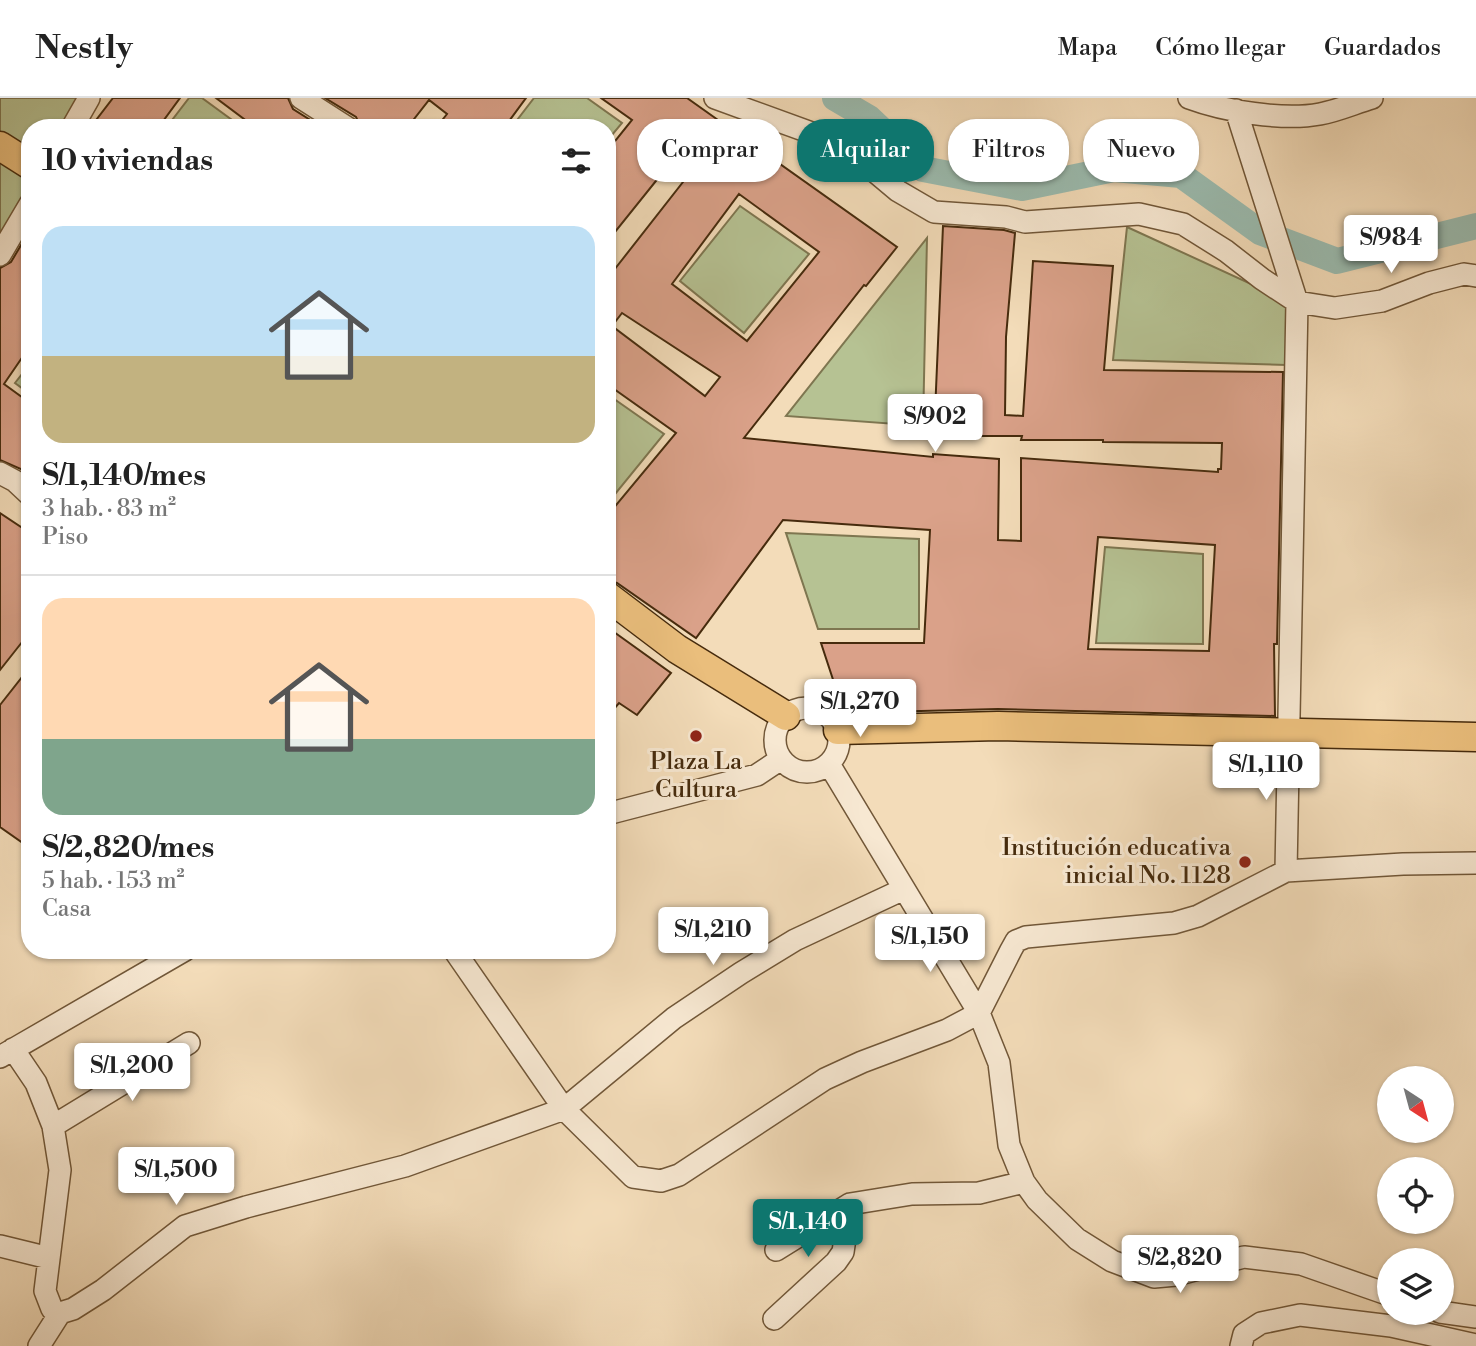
<!DOCTYPE html>
<html lang="es">
<meta charset="utf-8">
<style>
:root{--surface:#fff;--page:#f6f6f6;--text:#222;--muted:#767676;--line:#e0e0e0;--accent:#0f766e}
body{margin:0;font-family:"Libre Bodoni",serif;background:var(--page);color:var(--text);height:100vh;display:flex;flex-direction:column;font-size:26px;white-space:nowrap}
*{box-sizing:border-box;margin:0}
p{font-size:23px;color:var(--muted)}
.icon{flex:none;width:38px;height:38px;fill:none;stroke:currentColor;stroke-width:2;stroke-linecap:round;stroke-linejoin:round}
.map{position:relative;flex:1;overflow:hidden}
.drawer{position:absolute;left:21px;top:21px;width:595px;height:840px;display:flex;flex-direction:column;background:var(--surface);border-radius:28px;box-shadow:0 2px 5px #0004}
.drawer>*{flex:none}
.banner{position:absolute;left:637px;top:21px;width:665px;height:63px;display:flex;gap:14px}
.needle{width:46px;rotate:144deg}
.tools{position:absolute;left:1377px;top:968px;display:grid;gap:14px}
.tools a{display:grid;place-items:center;width:77px;height:77px;border-radius:50%;background:var(--surface);box-shadow:0 2px 5px #0004;font-size:35px}
.price{position:absolute;translate:-50% -60px;padding:0 16px;border-radius:7px;background:#fff;color:#222;font-size:23px;line-height:46px;filter:drop-shadow(0 2px 4px #0008)}
.price::after{content:'';position:absolute;left:50%;top:42px;width:21px;height:16px;margin-left:-10px;background:inherit;clip-path:polygon(0 0,100% 0,50% 100%)}
.price.on{background:var(--accent);color:#fff}
ul{padding:0;list-style:none}
li{display:grid;align-content:center;gap:14px;height:371px;padding:0 21px}
li+li{border-top:2px solid var(--line)}
li span{display:grid;place-items:center;height:217px;border-radius:21px;color:#555}
li>.icon{margin-inline-start:auto}
span .icon{width:126px;height:126px;fill:#fffc;stroke-width:1}
li b{font-size:30px}
h2{display:flex;justify-content:space-between;align-items:center;height:84px;padding:0 21px;font-size:30px}
.pill{padding:0 24px;border-radius:28px;background:var(--surface);box-shadow:0 2px 5px #0004;font-size:24px;line-height:63px}
.pill.on{background:var(--accent);color:#fff}
header{display:flex;align-items:center;gap:42px;box-sizing:border-box;height:98px;padding:0 35px;background:var(--surface);border-bottom:2px solid var(--line)}
header strong{font-size:33px}
nav{display:flex;gap:38px;margin-inline-start:auto;font-size:24px}
.map>svg:first-child{display:block}
</style>
<header>
<strong>Nestly</strong>
<nav><a>Mapa</a><a>Cómo llegar</a><a>Guardados</a></nav>
</header>
<div class="map">
<svg width="1476" height="1248" viewBox="0 0 1476 1248">
<rect width="100%" height="100%" fill="#f3dcb9"/>
<filter id="stains"><feTurbulence type="fractalNoise" baseFrequency=".00286" numOctaves="4"/><feColorMatrix values="0 0 0 0 .2 0 0 0 0 .09 0 0 0 0 .02 0 0 0 .5 -.17"/></filter>
<radialGradient id="worn" r=".72"><stop offset=".6" stop-color="#630" stop-opacity="0"/><stop offset="1" stop-color="#630" stop-opacity=".3"/></radialGradient>
<!-- green -->
<path fill="#b6c293" stroke="#7e7650" stroke-width="2" d="M0,0H88L72,30H30V104L0,156Z
M189,0H202L243,30H166Z
M534,0H587L622,25L607,43V30H511Z
M740,108L809,156L744,235L680,183Z
M1127,129L1286,202V267L1113,262Z
M927,140L923,328L786,318Z
M30,266V296L15,285Z
M607,296L664,336L607,406Z
M786,435L919,441V531H818Z
M1105,449L1203,456V546L1096,545Z"/>
<g fill="none" stroke-linecap="round" stroke-linejoin="round">
<!-- river -->
<path stroke="#9bbcb0" stroke-width="26" d="M835,0L869,20L923,71L1022,90L1114,71L1181,77L1260,134L1337,163L1476,128"/>
</g>
<!-- building -->
<path fill="#daa189" stroke="#462b0d" stroke-width="2" fill-rule="evenodd" d="M113,0H180L158,30H90Z
M216,0H288L293,11L323,30H256Z
M325,0H526L504,30H436L447,16L429,2L407,30H361L356,19Z
M601,0H687L897,149L866,188L864,187L744,340L933,359V356L999,361L998,442L1021,443V360L1218,374V371H1221L1222,345L1103,344V342H1021L1022,338H934L943,128L1004,132L1015,135L1006,239L1005,317L1023,318L1033,163L1113,168L1104,272L1283,274L1277,546H1274L1275,618L998,611L844,615L821,545H924L930,432L783,422L696,540L617,485L607,482V418L676,335L607,286V181L701,61L684,48L607,144V53L632,22ZM739,96L819,154L747,243L672,186ZM622,215L720,279L705,298L612,228ZM1098,439L1215,447L1209,553L1088,551Z
M30,132V248L4,286L30,305V379L21,371L0,362V170L11,164Z
M0,415L30,435V534L0,572Z
M607,529L671,575L637,617L619,605L607,619Z
M30,569V750L0,729V607Z"/>
<g fill="none" stroke-linecap="round" stroke-linejoin="round">
<defs>
<path id="minor" d="M301,0L348,30
M715,0L842,46L898,93L934,114L1006,119L1025,124L1139,116L1183,126L1226,153L1262,181L1297,204L1335,210L1382,203L1429,185L1464,176L1476,178
M1189,0C1224,13 1283,23 1320,16C1337,13 1355,5 1372,0
M1236,12L1297,204L1286,773
M72,30L89,0
M0,157L30,106
M0,375L15,383L30,397
M775 642a32 32 0 1 1 64 0a32 32 0 1 1-64 0Z
M829,666L979,915L999,965L1009,1047L1024,1084L1037,1102L1077,1141L1112,1163L1154,1179L1176,1177L1244,1159L1301,1166L1390,1197
M607,716L757,677L781,661
M454,852L564,1011L633,1079L661,1083L679,1077L825,981L862,964L947,932L979,915L1011,852L1016,843L1026,839L1174,825L1198,818L1286,773L1403,766L1476,765
M13,951L36,985L53,1028L60,1072L45,1193L52,1211L60,1215L73,1211L103,1192L185,1128L246,1109L405,1068L564,1011L674,920L741,875L795,842L904,791
M0,959L185,852
M53,1028L189,945
M0,1148L49,1160
M776,1152L850,1106L912,1096L979,1095L1024,1084
M1440,1214L1476,1219
M774,1221L836,1164L843,1154L850,1106
M39,1248L60,1215
M1241,1248L1244,1236L1261,1225L1300,1217L1391,1228L1476,1247"/>
<path id="major" d="M0,48L30,67
M607,498L677,551L786,618
M838,632L998,628L1476,639"/>
</defs>
<!-- minor casing -->
<use href="#minor" stroke="#715738" stroke-width="24"/>
<!-- major casing -->
<use href="#major" stroke="#462b0d" stroke-width="31"/>
<!-- minor -->
<use href="#minor" stroke="#f7e8d2" stroke-width="21"/>
<!-- major -->
<use href="#major" stroke="#eabe7c" stroke-width="28"/>
</g>
<!-- markers -->
<g fill="#8f2418" stroke="#f7e8d2" stroke-width="2.5">
<circle cx="696" cy="638" r="7"/>
<circle cx="1245" cy="764" r="7"/>
</g>
<g text-anchor="middle" dominant-baseline="central" stroke-width="6" stroke-linejoin="round" paint-order="stroke">
<!-- poi labels -->
<g font-size="24" fill="#462b0d" stroke="#f7e8d2">
<text x="696" y="664">Plaza La<tspan x="696" dy="28">Cultura</tspan></text>
<text x="1231" y="750" text-anchor="end">Institución educativa<tspan x="1231" dy="28">inicial No. 1128</tspan></text>
</g>
</g>
<rect width="100%" height="100%" filter="url(#stains)"/>
<rect width="100%" height="100%" fill="url(#worn)"/>
</svg>
<div class="tools">
<a><svg class="needle" viewBox="-14 -14 28 28"><path d="M0-13l5 13h-10z" fill="#e53935"/><path d="M0 13l5-13h-10z" fill="#767676"/></svg></a>
<a><svg class="icon" aria-label="locate" viewBox="0 0 24 24"><circle cx="12" cy="12" r="6"/><path d="M12 2v4M12 18v4M2 12h4M18 12h4"/></svg></a>
<a><svg class="icon" aria-label="layers" viewBox="0 0 24 24"><path d="M12 4l9 5-9 5-9-5zM3 14l9 5 9-5"/></svg></a>
</div>
<b class="price" style="left:1391px;top:177px">S/984</b>
<b class="price" style="left:935px;top:356px">S/902</b>
<b class="price" style="left:860px;top:641px">S/1,270</b>
<b class="price" style="left:1266px;top:704px">S/1,110</b>
<b class="price" style="left:713px;top:869px">S/1,210</b>
<b class="price" style="left:930px;top:876px">S/1,150</b>
<b class="price" style="left:132px;top:1005px">S/1,200</b>
<b class="price" style="left:176px;top:1109px">S/1,500</b>
<b class="price on" style="left:808px;top:1161px">S/1,140</b>
<b class="price" style="left:1180px;top:1197px">S/2,820</b>
<div class="banner">
<a class="pill">Comprar</a>
<a class="pill on">Alquilar</a>
<a class="pill">Filtros</a>
<a class="pill">Nuevo</a>
</div>
<section class="drawer">
<h2>10 viviendas<svg class="icon" aria-label="filters" viewBox="0 0 24 24"><path d="M4 7h16M4 17h16"/><circle cx="9" cy="7" r="2"/><circle cx="15" cy="17" r="2"/></svg></h2>
<ul>
<li><span style="background:linear-gradient(#bfe0f5 60%,#c2b280 0)"><svg class="icon" aria-label="home" viewBox="0 0 24 24"><path d="M3 11l9-7 9 7M6 9v11h12V9"/></svg></span><div><b>S/1,140/mes</b><p>3 hab. · 83 m²</p><p>Piso</p></div></li>
<li><span style="background:linear-gradient(#ffd9b3 65%,#7fa58c 0)"><svg class="icon" aria-label="home" viewBox="0 0 24 24"><path d="M3 11l9-7 9 7M6 9v11h12V9"/></svg></span><div><b>S/2,820/mes</b><p>5 hab. · 153 m²</p><p>Casa</p></div></li>
</ul>
</section>
</div>
